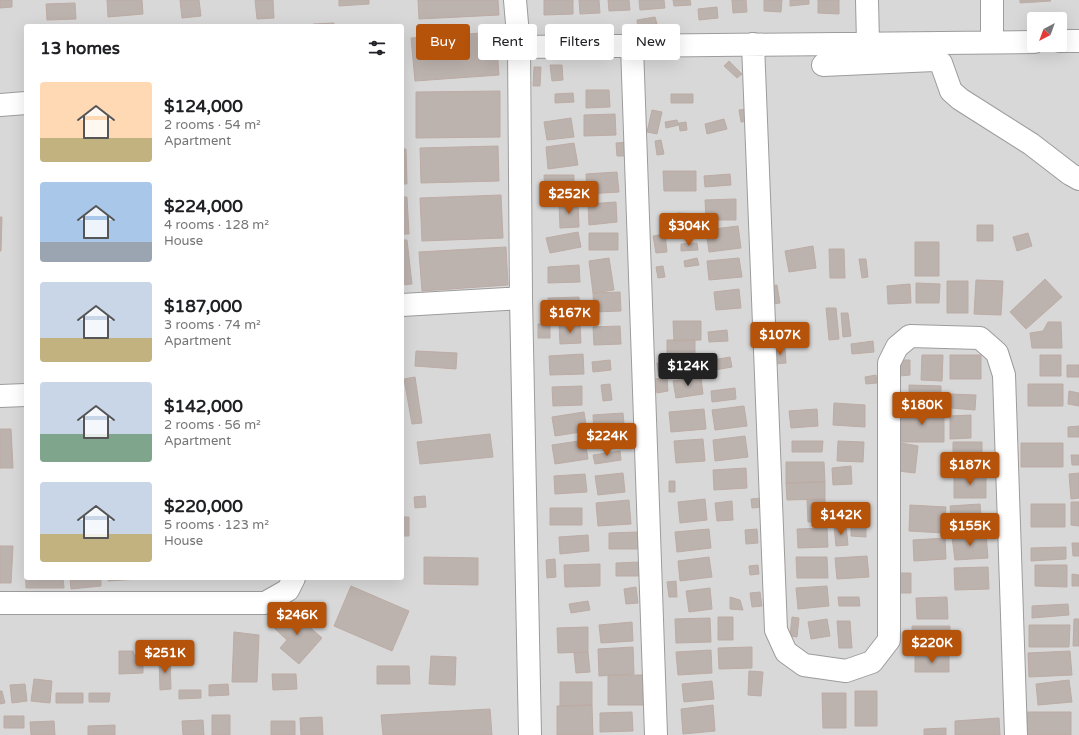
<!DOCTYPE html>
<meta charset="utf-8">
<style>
:root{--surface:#fff;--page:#f6f6f6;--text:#202124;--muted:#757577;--accent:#b45309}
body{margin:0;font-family:"Varela Round",sans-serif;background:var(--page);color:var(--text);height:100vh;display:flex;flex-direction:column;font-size:15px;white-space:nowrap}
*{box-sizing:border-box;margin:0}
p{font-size:13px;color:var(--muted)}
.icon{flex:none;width:22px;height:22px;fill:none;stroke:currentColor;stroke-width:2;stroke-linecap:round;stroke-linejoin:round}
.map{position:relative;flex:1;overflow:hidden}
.drawer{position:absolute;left:24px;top:24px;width:380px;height:556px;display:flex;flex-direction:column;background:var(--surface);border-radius:4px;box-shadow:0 4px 16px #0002}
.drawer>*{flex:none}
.guide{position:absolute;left:416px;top:24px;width:380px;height:36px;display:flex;gap:8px}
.needle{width:26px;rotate:221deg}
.controls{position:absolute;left:1027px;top:12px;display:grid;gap:8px}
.controls a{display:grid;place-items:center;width:40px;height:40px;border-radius:4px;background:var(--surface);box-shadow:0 4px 16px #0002;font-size:20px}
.price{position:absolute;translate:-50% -34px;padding:0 9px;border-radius:4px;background:var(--accent);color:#fff;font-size:13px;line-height:26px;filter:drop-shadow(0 1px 2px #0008)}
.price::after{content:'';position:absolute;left:50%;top:24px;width:12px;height:9px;margin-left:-6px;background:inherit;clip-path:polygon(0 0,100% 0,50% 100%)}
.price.active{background:#222;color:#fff}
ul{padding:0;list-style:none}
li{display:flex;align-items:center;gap:12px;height:100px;padding:0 16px}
li span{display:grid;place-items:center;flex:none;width:112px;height:80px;border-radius:4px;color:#555}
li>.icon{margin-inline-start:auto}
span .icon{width:48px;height:48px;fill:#fffc;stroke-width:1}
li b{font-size:17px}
h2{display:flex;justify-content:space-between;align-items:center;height:48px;padding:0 16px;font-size:17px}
.pill{padding:0 14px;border-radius:4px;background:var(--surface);box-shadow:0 4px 16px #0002;font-size:14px;line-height:36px}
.pill.active{background:var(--accent);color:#fff}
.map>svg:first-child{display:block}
</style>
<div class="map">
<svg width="1079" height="735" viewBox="0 0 1079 735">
<rect width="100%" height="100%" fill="#ece7e1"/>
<!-- residential -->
<path fill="#d9d8d8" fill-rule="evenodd" d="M0,0H1079V735H0ZM1034,19H1060V45H1034ZM26,26H402V578H26Z"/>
<!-- building -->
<path fill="#bcb2ae" stroke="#bcaca4" d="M0,0H12V7L0,8Z
M107,0H142L143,14L108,17Z
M180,0H199L201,16L182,18Z
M255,0H273L274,18L257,19Z
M339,0H369V4L339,6Z
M418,0H498L499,15L419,19Z
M544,0H573V14L544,15Z
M579,0H599L600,13L580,14Z
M608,0H629L630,10L609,11Z
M639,0H664L665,8L640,10Z
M673,0H690L691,5L674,6Z
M732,0H746L747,12L733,13Z
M764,0H782L781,12L764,11Z
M790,0H809V4L790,6Z
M818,0H839V14L818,13Z
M1020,0H1050L1051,1L1020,3Z
M75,3L76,19L47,20L46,4Z
M717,7L718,18L699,20L698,9Z
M655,17L657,24L638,28L637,20Z
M334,23V26H313V24Z
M496,32L499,75L415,81L411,38Z
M729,61L742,74L737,78L724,66Z
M550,65H562L563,80L552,81Z
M534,67H541L540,86H533Z
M586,90H609L610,107L586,108Z
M500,91V137L416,138V92Z
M573,93L574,102L555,103V94Z
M671,94H693V103H671Z
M748,109L750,121L741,122L739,110Z
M652,110L662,112L657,134L647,132Z
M615,114L616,135L584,136V115Z
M571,118L574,137L547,140L544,122Z
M724,119L727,129L707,134L705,124Z
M677,120L679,125L666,128L665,122Z
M686,122L687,130L680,131L679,123Z
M661,140L664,154L657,155L655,141Z
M630,142V156H617L616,143Z
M574,143L578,165L548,169L546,147Z
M498,146L499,181L421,183L420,148Z
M402,149H406L407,184H402Z
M663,171H696V191H664Z
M617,172L619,192L587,194L586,174Z
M730,174L731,185L705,187L704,176Z
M544,175H574V194L545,195Z
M501,195L503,238L422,241L420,198Z
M402,197H407L409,234H402Z
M736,199V220H706L705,200Z
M616,202L617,222L589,225L588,204Z
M559,203H578L579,227L560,228Z
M677,213L697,214V221H677Z
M0,217H2L1,251H0Z
M977,225H993V241H977Z
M738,226L741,248L709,252L706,230Z
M680,231H695V238H680Z
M578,232L581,247L550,253L546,238Z
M589,233H618V250H589Z
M1028,233L1032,246L1017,251L1013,237Z
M665,234L667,252L656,253L653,236Z
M402,240H407L412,284L402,285Z
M915,242H939V276H915Z
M697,243L698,250L681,251V244Z
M813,246L816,268L789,272L785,251Z
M506,247L508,285L422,291L419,252Z
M829,249H844L845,278H830Z
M609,258L614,290L593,293L589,261Z
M697,258L699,265L685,267L684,261Z
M739,258L742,277L709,280L707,261Z
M859,259H866L868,277L862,278Z
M579,265L580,282L548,283V267Z
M663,266L665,277L658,278L656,267Z
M1045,279L1062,297L1026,329L1010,312Z
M976,280L1003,281L1001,315L974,314Z
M947,281H968V313H947Z
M916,283L940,284L939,303H916Z
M910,284L911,303L888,304L887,286Z
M777,285L780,303L773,304L770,286Z
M739,289L741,308L716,310L714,292Z
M620,292L621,311L594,312L593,293Z
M579,297L580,313L549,314L548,298Z
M826,308H836L839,339L829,340Z
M841,313H848L851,336L843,337Z
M673,321H701V340L674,341Z
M1048,322H1061L1062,348H1032L1030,333L1043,331Z
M538,324H550V338H538Z
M580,324L581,343L560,344L559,325Z
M620,326L621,344L594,345L593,327Z
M727,330L728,341L709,342L708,332Z
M667,340H695V366H667Z
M873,341L874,352L852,354L851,344Z
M785,347L786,363L774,364L773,348Z
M416,351L457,353L456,369L415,366Z
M583,354L584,374L550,375L549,356Z
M922,355H943L942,381L921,380Z
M950,355H981V379H950Z
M1040,355H1061V376H1040Z
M730,357L732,367L709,371L707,361Z
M610,360L611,370L593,372L592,362Z
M898,360H910V375L899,376Z
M666,362L667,371L658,372L657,363Z
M1067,365H1079V377H1067Z
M876,375L877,383L866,384L865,377Z
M415,377L422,423L412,424L404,379Z
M667,377L668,391L657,393L655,379Z
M701,377L703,394L676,398L673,381Z
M610,384L612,400L603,401L601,385Z
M1028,384H1063V406H1028Z
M909,385L941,386V410L909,409Z
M582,386V405L553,406L552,387Z
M735,388L736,399L712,402L711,391Z
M1069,391L1079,393V406L1068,404Z
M951,394L976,395L975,410L951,408Z
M834,403L865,405V427L833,425Z
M744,406L747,426L715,430L712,410Z
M704,409L706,429L671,432L669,412Z
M817,409L818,426L791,428L789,411Z
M901,411H944V442H901Z
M584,412L587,431L555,436L552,417Z
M623,413L625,434L594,435L593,415Z
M971,415V438L950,439V416Z
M1079,426V437H1068V427Z
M0,429H11L13,468H0Z
M490,434L493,457L420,464L417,442Z
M745,436L748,457L715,461L713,440Z
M703,439L705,461L676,463L674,441Z
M585,440L588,459L555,464L552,445Z
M792,441H823L822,452H792Z
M838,441L864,442L863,462L837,461Z
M953,442H982V467H953Z
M901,443L918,446L915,473L898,471Z
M1021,443H1063V467H1021Z
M620,451L621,460L595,464L593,455Z
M1071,455H1079V465H1072Z
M786,462H824L825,482L786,483Z
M851,466L852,484L833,485L832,468Z
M746,468L747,488L714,490L713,470Z
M623,473L625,492L598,495L595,476Z
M954,473L986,474V498H954Z
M1079,473V498L1071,499L1069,474Z
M585,474L587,492L555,494L554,476Z
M669,481H675V492H669Z
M825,482V499L787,500L786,483Z
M425,496L426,507L415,508L414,497Z
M761,498L763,507L752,508L751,499Z
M705,499L707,520L680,523L678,502Z
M825,499L826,521L808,522L807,500Z
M629,500L631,524L598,526L596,503Z
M732,501L733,520L717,521L715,503Z
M1071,502H1079V526L1071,525Z
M980,504L982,528L952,531L950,506Z
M1031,504H1065V527H1031Z
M910,505L946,507L944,533L909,531Z
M550,508H582V525H550Z
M862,510L863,517L841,518V511Z
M402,517H409V536H402Z
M846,525L848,545L836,546L834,526Z
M851,527L866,528V537L851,536Z
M827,528L828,547L798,548L797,529Z
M709,529L711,548L677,552L675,532Z
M757,529L758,543L746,544L745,530Z
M637,532L638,549H609V533Z
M986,534L988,558L955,560L952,537Z
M588,535L589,551L560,554L559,537Z
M945,538L946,559L914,561L913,540Z
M1072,543H1079V556H1073Z
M0,546H13L11,583H0Z
M1066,547V559L1031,561V548Z
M25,548H26V578H63L64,588H26Z
M867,556L869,577L837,579L835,558Z
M424,557L478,558V585L424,584Z
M709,557L712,577L680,581L678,561Z
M796,557H827L828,578H797Z
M555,559L556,577L547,578L546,560Z
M639,562V576H616V563Z
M600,564V586L565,587L564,565Z
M758,565L759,574L750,575L749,566Z
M1035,565H1067V587L1035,586Z
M988,567L989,589L955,590L954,568Z
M899,573H911V593H899Z
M1072,574L1079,575V586H1072Z
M70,578H101V586L71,589Z
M108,578H139V579L108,581Z
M676,581L677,597H669L667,582Z
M351,586L409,611L392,651L334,626Z
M827,586L829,606L798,609L796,588Z
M636,587L638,603L626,604L624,589Z
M710,588L712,609L689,612L686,591Z
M760,592L762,606L752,607L750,593Z
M730,597L740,600L743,610L730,609Z
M838,597H859L860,606H839Z
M947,597L948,619H917L916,598Z
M588,601L590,610L571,613L569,604Z
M1068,604L1069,615L1032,618V606Z
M289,609L322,638L299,664L280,648L287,640L273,627Z
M718,617H733V640H718Z
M792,617L799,618L797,637L790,636Z
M710,618L711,642L676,643L675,619Z
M827,619L830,636L811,639L808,622Z
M1074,619H1079V646H1073Z
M837,621H850L852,648H839Z
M632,622L633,641L601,643L599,625Z
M1029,625H1070L1069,647H1029Z
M912,626H950V649H912Z
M588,627V652L558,653L557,628Z
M234,632L259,635L257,682H232Z
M633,647L634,674L599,676L598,649Z
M752,647V668L719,669L718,648Z
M711,650L712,673L678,675L676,652Z
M119,651H133L134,655H143V673L119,674Z
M1070,651L1072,675L1029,677L1028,653Z
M588,652L590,672L576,673L574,653Z
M915,655H949V672H915Z
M431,656L456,657L455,685L429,684Z
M159,659H170L171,689L160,690Z
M377,666H409L410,684H377Z
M749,671L763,672L761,696L748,695Z
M272,674H296L297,689L273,690Z
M608,675H644L645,705H608Z
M34,679L52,681L50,703L31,701Z
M1069,680L1072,702L1038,705L1036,684Z
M712,681L714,699L684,702L682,684Z
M560,682H592V705L560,706Z
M25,684L27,701L12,703L10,685Z
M228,684L229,695L209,696V685Z
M179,690H201V698L179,699Z
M0,691H2L5,703L0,704Z
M855,691H877V726H855Z
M56,693H83V703H56Z
M89,693H110L109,702H89Z
M822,693H846V728H823Z
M592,705L593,735H557V706Z
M713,705L715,731L683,734L681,709Z
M490,709L492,735H383L381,715Z
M632,712L633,731L600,732V713Z
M1027,712H1071V735H1027Z
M212,715H230V735H212Z
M4,716H24V728H4Z
M322,717L323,735H301L300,718Z
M999,718L1000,735H955V721Z
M203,720L204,735H183L182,721Z
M54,721L55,735H31L30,722Z
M271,721H295V735H271Z
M115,725V735H88V726Z
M946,728V735H924V729Z"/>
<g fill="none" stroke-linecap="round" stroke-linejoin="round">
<defs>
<path id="street" d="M515,0L519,47L521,298L530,735
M867,0L868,43
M992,0V42
M1060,41H1079
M753,44L776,630L786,652L804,665L846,671L872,662L889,640V363L897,347L910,336L980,338L997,353L1004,375L1016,735
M632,46L656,735
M519,47L1034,42
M823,65L934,60L941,63L951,91L960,99L1031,144L1070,174L1079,179
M0,105L26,103
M402,305L521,298
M0,396L26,395
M0,603H265L288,590L294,578"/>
</defs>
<!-- street casing -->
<use href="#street" stroke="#9c9c9c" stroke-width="24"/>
<!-- street -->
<use href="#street" stroke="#fff" stroke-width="22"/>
</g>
</svg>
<div class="controls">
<a><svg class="needle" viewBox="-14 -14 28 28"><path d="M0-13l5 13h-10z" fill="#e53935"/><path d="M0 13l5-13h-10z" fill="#757577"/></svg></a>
</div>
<b class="price" style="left:569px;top:215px">$252K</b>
<b class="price" style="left:689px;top:247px">$304K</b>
<b class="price" style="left:570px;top:334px">$167K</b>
<b class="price" style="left:780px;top:356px">$107K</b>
<b class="price active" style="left:688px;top:387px">$124K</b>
<b class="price" style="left:922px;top:426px">$180K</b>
<b class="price" style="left:607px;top:457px">$224K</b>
<b class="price" style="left:970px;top:486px">$187K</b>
<b class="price" style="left:841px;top:536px">$142K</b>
<b class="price" style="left:970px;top:547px">$155K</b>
<b class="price" style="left:297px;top:636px">$246K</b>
<b class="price" style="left:932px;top:664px">$220K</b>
<b class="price" style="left:165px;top:674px">$251K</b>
<div class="guide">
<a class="pill active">Buy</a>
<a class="pill">Rent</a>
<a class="pill">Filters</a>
<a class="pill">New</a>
</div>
<section class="drawer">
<h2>13 homes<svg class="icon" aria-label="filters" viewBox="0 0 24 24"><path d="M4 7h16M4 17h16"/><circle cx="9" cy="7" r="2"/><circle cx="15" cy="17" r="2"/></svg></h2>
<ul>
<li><span style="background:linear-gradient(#ffd9b3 70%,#c2b280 0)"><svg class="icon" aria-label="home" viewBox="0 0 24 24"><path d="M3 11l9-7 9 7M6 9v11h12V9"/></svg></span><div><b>$124,000</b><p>2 rooms · 54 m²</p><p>Apartment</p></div></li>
<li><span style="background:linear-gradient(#a9c7e8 75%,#9aa5b1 0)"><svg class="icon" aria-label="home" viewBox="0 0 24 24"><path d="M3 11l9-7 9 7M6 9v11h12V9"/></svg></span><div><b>$224,000</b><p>4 rooms · 128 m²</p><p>House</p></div></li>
<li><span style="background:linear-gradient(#c9d6e8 70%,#c2b280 0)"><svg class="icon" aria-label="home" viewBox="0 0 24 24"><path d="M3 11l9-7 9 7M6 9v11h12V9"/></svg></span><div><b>$187,000</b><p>3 rooms · 74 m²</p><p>Apartment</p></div></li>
<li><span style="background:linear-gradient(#c9d6e8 65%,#7fa58c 0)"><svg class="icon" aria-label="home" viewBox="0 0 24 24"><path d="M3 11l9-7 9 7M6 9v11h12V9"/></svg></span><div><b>$142,000</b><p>2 rooms · 56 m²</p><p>Apartment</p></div></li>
<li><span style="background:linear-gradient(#c9d6e8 65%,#c2b280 0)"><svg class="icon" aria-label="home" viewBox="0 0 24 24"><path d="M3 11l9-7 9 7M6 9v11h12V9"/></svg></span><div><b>$220,000</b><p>5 rooms · 123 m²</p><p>House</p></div></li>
</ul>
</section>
</div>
